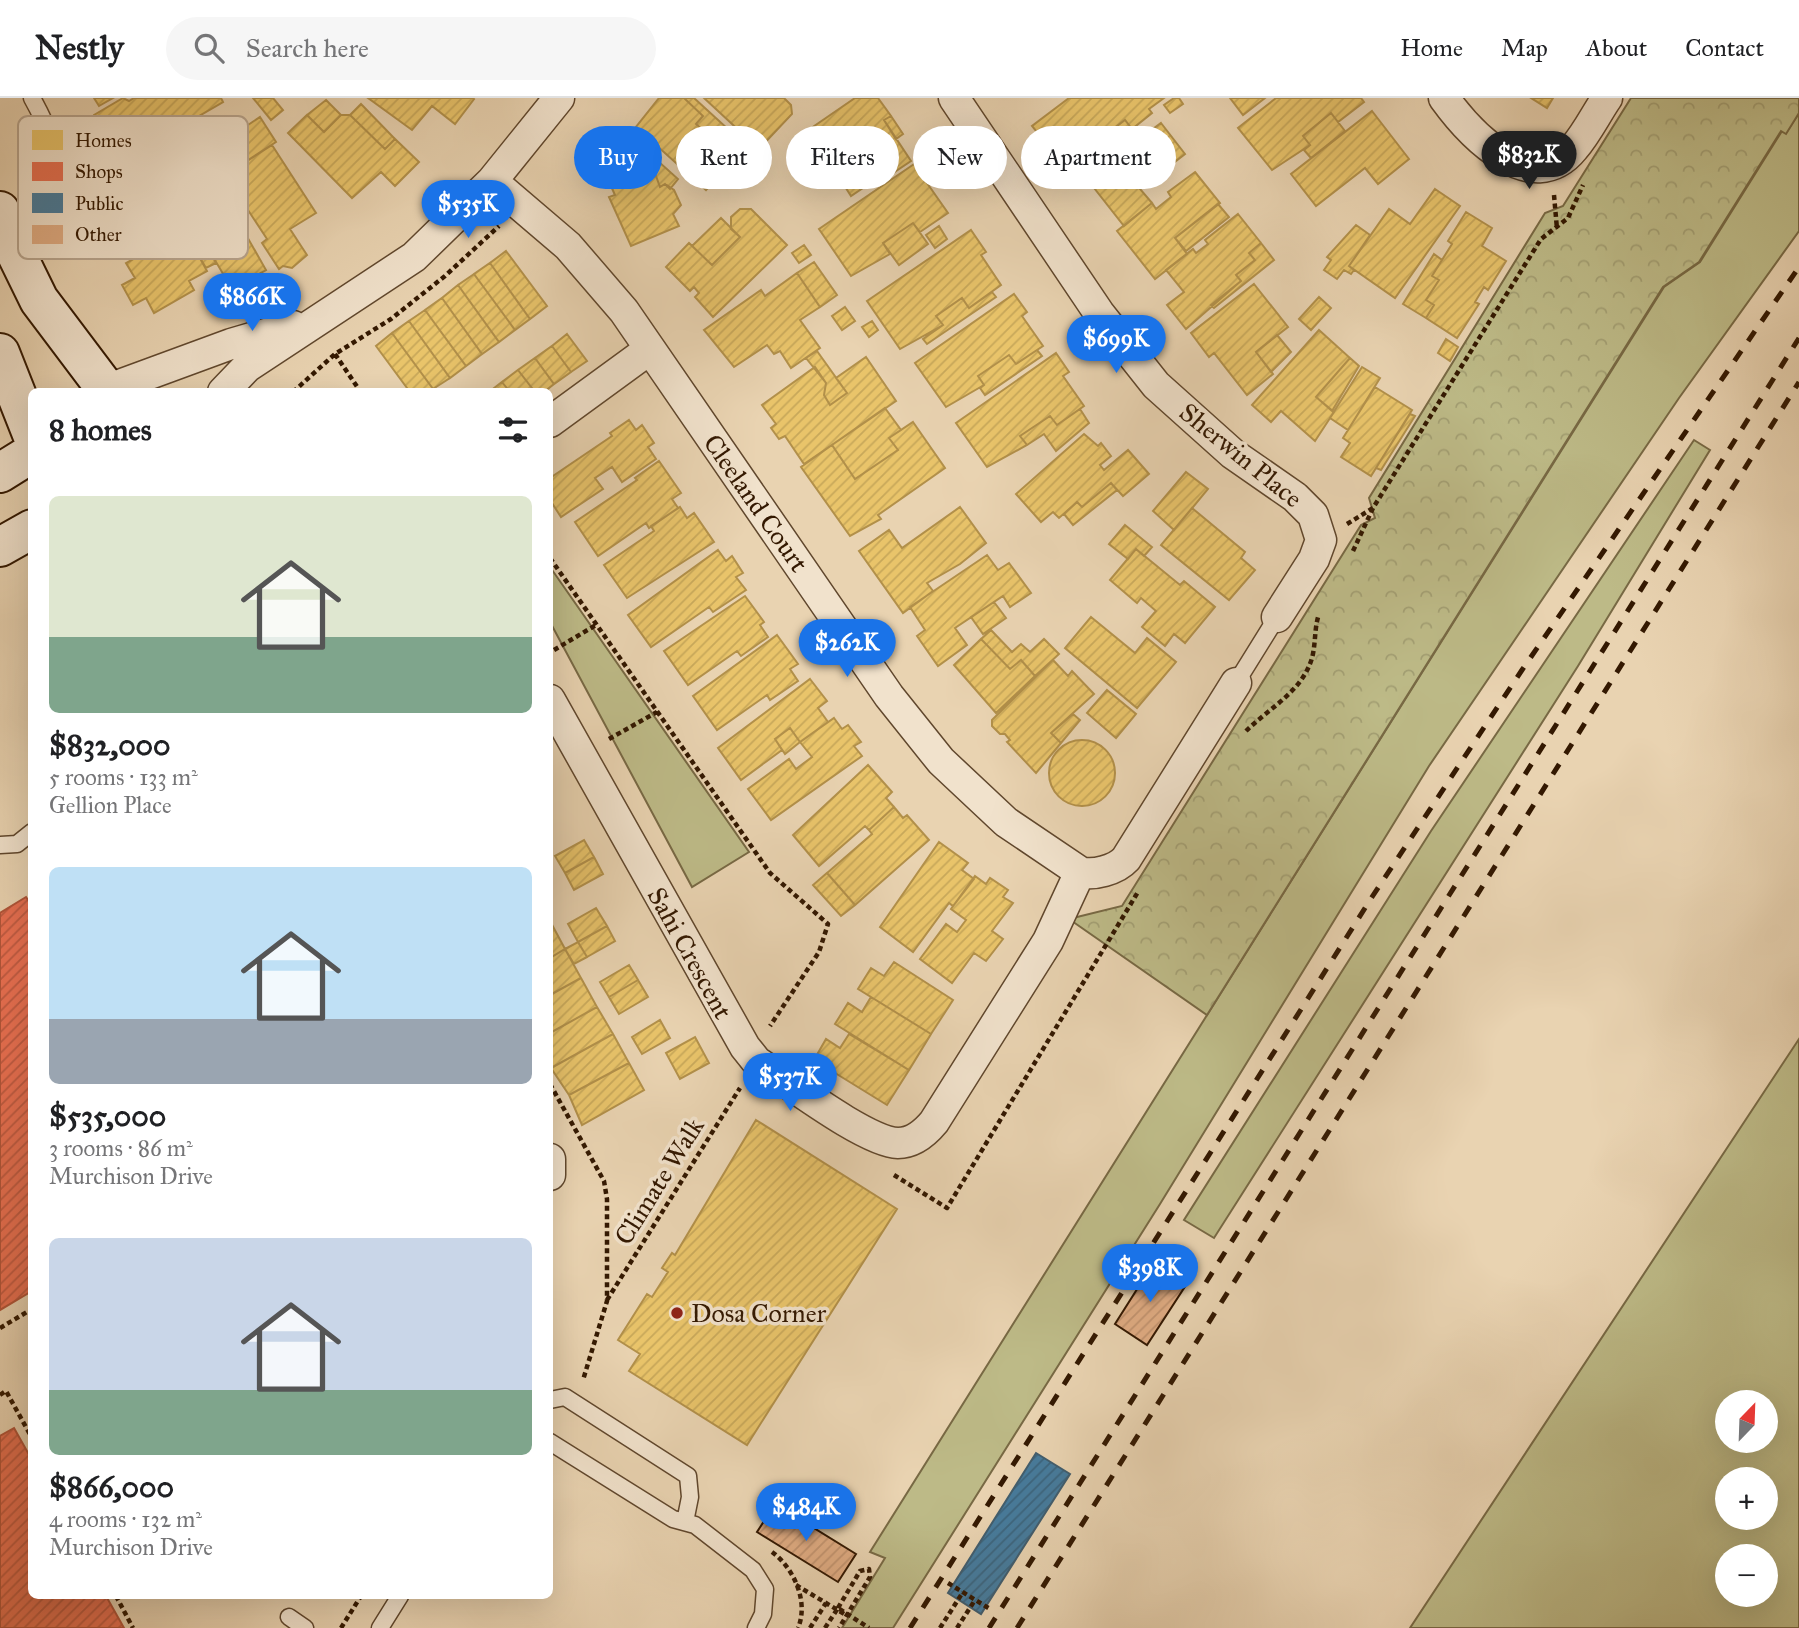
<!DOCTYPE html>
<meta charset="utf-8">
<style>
:root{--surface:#fff;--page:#f6f6f6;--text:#202124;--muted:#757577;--line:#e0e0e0;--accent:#1a73e8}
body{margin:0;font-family:"IM FELL Great Primer",serif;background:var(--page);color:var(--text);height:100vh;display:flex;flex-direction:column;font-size:26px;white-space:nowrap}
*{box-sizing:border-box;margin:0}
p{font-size:23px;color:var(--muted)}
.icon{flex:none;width:38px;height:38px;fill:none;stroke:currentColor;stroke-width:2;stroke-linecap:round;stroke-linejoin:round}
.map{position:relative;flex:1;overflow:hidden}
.drawer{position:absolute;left:28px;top:290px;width:525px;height:1211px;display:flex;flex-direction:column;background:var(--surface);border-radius:10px;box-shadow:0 7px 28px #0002}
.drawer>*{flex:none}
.guide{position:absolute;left:574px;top:28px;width:665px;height:63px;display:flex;gap:14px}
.needle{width:46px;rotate:23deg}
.fabs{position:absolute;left:1715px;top:1292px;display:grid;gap:14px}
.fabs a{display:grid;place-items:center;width:63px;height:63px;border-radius:50%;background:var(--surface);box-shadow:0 7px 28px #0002;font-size:35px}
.price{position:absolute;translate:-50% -60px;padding:0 16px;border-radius:24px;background:var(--accent);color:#fff;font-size:23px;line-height:46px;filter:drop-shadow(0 2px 4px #0008)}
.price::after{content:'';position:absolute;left:50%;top:42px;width:21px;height:16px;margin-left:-10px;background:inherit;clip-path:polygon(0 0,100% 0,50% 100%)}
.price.current{background:#222;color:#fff}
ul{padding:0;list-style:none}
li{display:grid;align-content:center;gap:14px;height:371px;padding:0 21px}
li span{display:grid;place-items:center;height:217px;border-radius:10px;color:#555}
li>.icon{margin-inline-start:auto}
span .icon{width:126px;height:126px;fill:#fffc;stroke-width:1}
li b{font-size:30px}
h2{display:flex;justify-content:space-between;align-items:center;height:84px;padding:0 21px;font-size:30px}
.chip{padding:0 24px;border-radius:32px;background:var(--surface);box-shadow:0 7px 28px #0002;font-size:24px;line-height:63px}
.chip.current{background:var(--accent);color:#fff}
header{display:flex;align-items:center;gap:42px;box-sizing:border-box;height:98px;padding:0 35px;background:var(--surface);border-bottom:2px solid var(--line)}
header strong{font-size:33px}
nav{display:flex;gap:38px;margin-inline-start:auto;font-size:24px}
.search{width:490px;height:63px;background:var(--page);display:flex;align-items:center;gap:18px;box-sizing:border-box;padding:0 24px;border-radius:38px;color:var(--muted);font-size:26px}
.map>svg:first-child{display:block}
</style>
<header>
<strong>Nestly</strong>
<div class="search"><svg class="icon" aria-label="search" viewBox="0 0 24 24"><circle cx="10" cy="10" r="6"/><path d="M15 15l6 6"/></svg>Search here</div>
<nav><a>Home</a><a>Map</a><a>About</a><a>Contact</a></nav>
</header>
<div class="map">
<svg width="1799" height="1530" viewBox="0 0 1799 1530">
<defs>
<pattern id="park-crowns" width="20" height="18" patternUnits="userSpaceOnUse" patternTransform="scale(1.75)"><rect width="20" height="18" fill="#bdba87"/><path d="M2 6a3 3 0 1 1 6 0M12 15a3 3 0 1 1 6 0" fill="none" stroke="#a39f73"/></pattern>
<pattern id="homes-hatch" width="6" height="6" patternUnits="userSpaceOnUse" patternTransform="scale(1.75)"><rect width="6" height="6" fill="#e9c46a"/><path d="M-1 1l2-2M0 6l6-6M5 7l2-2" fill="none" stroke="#c8a85a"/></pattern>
<pattern id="shops-hatch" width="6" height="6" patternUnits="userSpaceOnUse" patternTransform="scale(1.75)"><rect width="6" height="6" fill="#e76f51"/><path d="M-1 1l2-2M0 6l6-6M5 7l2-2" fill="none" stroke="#bc5a41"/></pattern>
<pattern id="public-hatch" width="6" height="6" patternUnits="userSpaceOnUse" patternTransform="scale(1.75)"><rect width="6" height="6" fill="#457b9d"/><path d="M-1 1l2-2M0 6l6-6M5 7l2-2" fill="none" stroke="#3a647e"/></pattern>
<pattern id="building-hatch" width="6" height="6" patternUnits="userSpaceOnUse" patternTransform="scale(1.75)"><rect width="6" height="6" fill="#e0ac83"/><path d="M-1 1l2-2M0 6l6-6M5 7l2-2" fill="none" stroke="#c1936f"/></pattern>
</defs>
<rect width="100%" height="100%" fill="#e9d3b1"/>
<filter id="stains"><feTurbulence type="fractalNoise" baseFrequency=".00286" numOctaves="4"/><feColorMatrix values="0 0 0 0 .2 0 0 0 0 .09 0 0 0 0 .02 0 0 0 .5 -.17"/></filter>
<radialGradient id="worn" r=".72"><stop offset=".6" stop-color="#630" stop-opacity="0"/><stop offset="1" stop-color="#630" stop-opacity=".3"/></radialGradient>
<!-- green -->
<path fill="#bdba87" stroke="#786944" stroke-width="2" fill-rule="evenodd" d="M1799,15V133L1679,300L1429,668L1160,1106L893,1530H842L885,1460L870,1454L1664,189L1700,164L1782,33L1786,35Z
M1694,342L1710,352L1578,568L1214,1140L1184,1122L1431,733Z
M550,469L749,754L692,789L550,524Z
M1799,941V1530H1410ZM1727,1304H1766V1342H1727ZM1727,1381H1766V1419H1727ZM1727,1458H1766V1496H1727Z"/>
<!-- park -->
<path fill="url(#park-crowns)" stroke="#786944" stroke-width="2" d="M1631,0H1799V15L1786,36L1781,33L1699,164L1663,189L1207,917L1069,821L1122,808L1361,427L1375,420L1369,400L1545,115L1563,108Z"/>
<!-- homes -->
<path fill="url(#homes-hatch)" stroke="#b2904a" stroke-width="2" d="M94,0H113L99,8Z
M123,0L129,3L134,0H221L223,4L151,46L154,52L124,69L110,45L105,47L94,20V17Z
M253,0H273L283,12L271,22Z
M368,0H473L474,1L455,26L432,8L412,32Z
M684,0L703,18L696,26L718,46L727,45L733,51L734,62L706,92L636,29L659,0Z
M684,0H694L741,43L733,51L727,45L718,46L696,26L703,18Z
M704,0H784L791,7L792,16L759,51Z
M855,0H878L891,18L884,22L911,63L884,81L869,59L839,79L807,33Z
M1069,0H1164L1149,11L1152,15L1132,31L1125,22L1100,41L1113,58L1082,81L1054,45L1049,49L1032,28Z
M1174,0H1179L1183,6L1170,15L1164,7Z
M1230,0H1265L1243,17Z
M1276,0H1361L1364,4L1338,24L1331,15L1303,38L1310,47L1272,72L1238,30Z
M1531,0H1553L1547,10Z
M326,2L341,17L324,34L307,17Z
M361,6L395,41L385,51L350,17Z
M1372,13L1409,61L1378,86L1365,70L1316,108L1291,76Z
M1331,15L1345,33L1311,60L1304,52L1310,47L1303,38Z
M307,17L324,34L341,17H350L385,51L395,41L419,64L395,88L381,74L352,100L288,35Z
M891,18L903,36L896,41L884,22Z
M260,19L276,44L239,68L234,60L235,51L243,46L236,35Z
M1125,22L1139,40L1114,59L1100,41Z
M1161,25L1185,56L1140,91L1152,105L1124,128L1087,81L1119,56L1122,61L1138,49L1134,45Z
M628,41L646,82L656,78L660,89L665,86L674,92L681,107L673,116L679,128L631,148L609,99L615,97L596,55Z
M639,46L678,81L670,91L665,86L660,89L656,78L646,82L633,53Z
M272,47L316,115L290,131L307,157L292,170L283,168L279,171L262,145L267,141L225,77Z
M755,53L768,66L761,74L747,61Z
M869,59L882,77L851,98L839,79Z
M920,62L932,75L929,77L932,81L927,85L948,115L920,134L913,125L883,145L890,156L851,178L819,131Z
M1195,74L1220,105L1175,140L1187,156L1155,181L1117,133L1152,105L1156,111L1171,99L1168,94Z
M1435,91L1460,108L1395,200L1349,168L1389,111L1410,126Z
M1218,106L1229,119L1186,153L1175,140Z
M740,111H751L787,147L713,219L695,199L699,195L694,189L690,193L666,169L689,145L712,167L740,139L731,131V119Z
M1466,114L1492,130L1482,148L1506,163L1488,192L1484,189L1475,204L1479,206L1457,240L1426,220L1434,207L1426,202L1439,182L1432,178L1452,146L1448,143Z
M1238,116L1261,145L1249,155L1255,162L1236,177L1241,183L1186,231L1167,207L1184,194L1166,172L1193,151L1196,155L1208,146L1205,142Z
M721,120L740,139L712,167L692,148Z
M913,125L928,146L899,167L883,145Z
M1356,127L1370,137L1349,168L1354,172L1351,176L1344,172L1337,181L1324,172L1331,162L1327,159Z
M241,128L266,172L232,191L206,147Z
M939,128L947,141L935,150L926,137Z
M971,132L986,154L981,157L1001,187L969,210L962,200L936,218L943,227L900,251L867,203Z
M184,133L187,138L195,133L201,134L206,141L204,149L196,153L207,173L189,183L194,192L154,215L146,200L133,207L122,187L135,180L126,165Z
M1261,145L1274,162L1214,210L1211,207L1241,183L1236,177L1255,162L1249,155Z
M206,147L216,165L206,170L196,153Z
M804,147L811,157L799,165L792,155Z
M506,153L547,208L530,221L490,165Z
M1434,156L1442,162L1432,178L1439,182L1426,202L1434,207L1426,220L1403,206Z
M814,164L837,197L820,209L797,175Z
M490,165L530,221L515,232L474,176Z
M797,175L820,209L800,222L820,250L791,270L780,253L774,256L767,247L734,269L704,232L761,192L765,198Z
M474,176L515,232L499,244L458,187Z
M1254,186L1288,229L1256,254L1273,276L1247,297L1214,255L1209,259L1191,235Z
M458,187L499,244L482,256L442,200Z
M992,194L996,199L927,246L923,241L943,227L936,218L962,200L969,210Z
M1014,196L1027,214L1022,218L1043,248L1016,266L1009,257L978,278L984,287L946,309L915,265Z
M1319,199L1331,210L1311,232L1299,221Z
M442,200L482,256L466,268L425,212Z
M845,209L855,223L842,232L832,218Z
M425,212L466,268L450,280L409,223Z
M409,223L450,280L433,291L392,235Z
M872,223L878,232L869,239L862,229Z
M1319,232L1350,260L1316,299L1334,314L1315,343L1281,313L1271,324L1252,307Z
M392,235L433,291L430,294H410L376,248Z
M567,236L587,263L571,274L552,248Z
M1277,237L1291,254L1271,274L1256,254Z
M1446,241L1458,249L1450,263L1438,255Z
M552,248L571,274L554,286L535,260Z
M1037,252L1042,258L985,297L980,290L984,287L978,278L1009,257L1016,266Z
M817,253L847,295L830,307L824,297L826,285L806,260Z
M1056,255L1069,274L1063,278L1084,308L1057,327L1050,318L1020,338L1027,347L987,369L956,325Z
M866,259L896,303L804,366L785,338L779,341L771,330L776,326L762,307L815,269L826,285L824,297L830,307L847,295L836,280Z
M535,260L554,286L544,294H535L518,272Z
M1350,260L1359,268L1332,313L1316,299Z
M1362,269L1380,280L1348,332L1330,320Z
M518,272L535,294H510L502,284Z
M502,284L510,294H489Z
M1375,289L1412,312L1371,378L1341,359L1350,345L1343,340Z
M885,310L901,332L889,340L898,352L855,381L832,347Z
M1080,311L1089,325L1056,353L1044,336L1027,347L1020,338L1050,318L1057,327Z
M1410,316L1415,318L1381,372L1376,370Z
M629,322L636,332L642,327L654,345L648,349L656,361L622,384L612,369L595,380L603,391L561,419L550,402V380L612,338L610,335Z
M913,324L945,370L878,417L881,421L850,438L801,369L832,347L855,381L898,352L889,340Z
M1084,336L1098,348L1101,345L1111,358L1100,367L1104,372L1128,352L1149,376L1123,398L1111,385L1082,409L1077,404L1059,420L1053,414L1041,424L1016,396Z
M659,363L681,395L672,401L678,410L649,430L646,425L598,458L575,424L637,382L635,380Z
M1186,374L1208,391L1174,432L1153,413Z
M1111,385L1117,392L1073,427L1064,416L1077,404L1082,409Z
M680,409L687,420L694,415L714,444L627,500L604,467L654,433L651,428Z
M960,409L986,445L960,466L927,485L933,493L903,515L859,453L889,432L902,450Z
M1192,410L1245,454L1241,460L1255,472L1229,502L1161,447Z
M1125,427L1152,449L1144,458L1136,451L1128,461L1109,446Z
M1136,451L1180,487L1184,483L1215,509L1185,545L1174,536L1165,548L1142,529L1156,513L1141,500L1137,505L1110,482Z
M718,452L726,463L732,458L743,475L736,479L746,492L713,514L709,509L651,549L628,517Z
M987,457L998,472L1009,465L1031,495L1010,509L1003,498L955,530L967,547L938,568L917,538L925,532L910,509Z
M745,498L764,524L760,527L768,539L741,558L737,553L688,587L664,553Z
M994,504L1006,520L983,536L971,519Z
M1091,519L1135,555L1147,540L1176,564L1137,610L1065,550Z
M991,532L1012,554L1021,546L1030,554L1044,541L1059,556L1035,578L1021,562L1010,571L981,541Z
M777,537L798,566L790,571L798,583L770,602L767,597L717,632L693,598Z
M981,541L1010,571L1021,562L1035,578L996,615L954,567Z
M1053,562L1068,578L1072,573L1094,596L1051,635L1061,645L1036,675L1007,644L1010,642L1005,636H1000L992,628V622Z
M810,581L827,603L818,610L828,624L800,644L790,630L775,641L782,652L741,682L718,650Z
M1107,592L1136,616L1116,640L1087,615Z
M1073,616L1080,622L1061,645L1051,635Z
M834,620L842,631L848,627L861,644L854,648L862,658L771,722L748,691L789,661L796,671L812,659L800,644Z
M790,630L800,644L785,656L775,641Z
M1049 675a33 33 0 1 1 66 0a33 33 0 1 1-66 0Z
M868,667L892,694L886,700L894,709L869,732L865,728L819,768L793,737Z
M894,709L903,720L907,717L929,742L855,807L827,775L872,736L869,732Z
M584,742L594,759L565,775L555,758Z
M939,744L968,765L962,772L974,781L953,808L949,805L913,854L880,829Z
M594,759L603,776L574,792L565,775Z
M827,775L855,807L841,818L813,787Z
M975,778L986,786L990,780L1008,792L1003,799L1013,805L992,833L1003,841L986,863L974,855L952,885L920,861L946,826L957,834L966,822L951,811Z
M596,810L607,828L578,844L568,826Z
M550,823L565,851L550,860Z
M607,828L615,843L587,859L578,844Z
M578,844L587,859L574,866L565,851Z
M565,851L581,880L550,897V860Z
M894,864L953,902L931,936L858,891L871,870L884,878Z
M629,867L638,882L609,899L600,884Z
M581,880L597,909L550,935V897Z
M638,882L648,899L619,916L609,899Z
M871,899L931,936L909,972L835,926L848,905L862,914Z
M597,909L613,936L551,970L550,935Z
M660,922L670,940L642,956L632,939Z
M613,936L629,965L569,997L551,970Z
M849,936L909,972L887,1007L814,962L826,941L840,950Z
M695,939L709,965L680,981L666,955Z
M629,965L644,992L582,1027L569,997Z
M756,1022L897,1111L747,1347L629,1273L640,1256L618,1242L647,1196L652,1199L668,1174L662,1170L672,1155L675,1157Z"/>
<!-- shops -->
<path fill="url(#shops-hatch)" stroke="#b15539" stroke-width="2" d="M26,799L32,808V1193L0,1212V815Z
M14,1330L32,1362V1498H106L124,1530H0V1338Z"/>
<!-- public -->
<path fill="url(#public-hatch)" stroke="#405d6e" stroke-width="2" d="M1036,1355L1070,1376L981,1516L948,1495Z"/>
<!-- building -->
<path fill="url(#building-hatch)" stroke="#331801" stroke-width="2" d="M1153,1166L1186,1187L1147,1247L1115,1226Z
M775,1406L856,1456L838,1484L757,1434Z"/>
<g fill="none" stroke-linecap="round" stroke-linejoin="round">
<defs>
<path id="lane" d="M17,147C53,81 72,72 32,0
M1236,585L1277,519
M0,747L17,746L32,734
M550,1302L565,1299L688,1378L690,1399L685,1424
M550,1344L673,1421L695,1427L753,1472L765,1491L763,1516L756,1530
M289,1519L305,1530
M380,1530L400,1498"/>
<path id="street" d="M954,0L1099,215L1156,287L1233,356L1295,399L1313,417L1321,442L1314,461L1277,519
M1444,0C1470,36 1532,102 1574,50C1587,35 1596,16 1607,0
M492,83L568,148L624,213L889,598L941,663L1006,724L1080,774C1093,778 1116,772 1126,761L1236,585
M114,289L231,246L293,228
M223,294L247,269L414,159L492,83L559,0
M550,324L650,251
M550,602L745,949L757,964C787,983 866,1044 898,1045C913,1045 924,1036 934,1024L1048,843L1080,774
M550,1061V1077"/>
<path id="secondary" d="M0,113L15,153L39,202L103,287
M0,255L32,336
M0,375L32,355
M0,449L32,431"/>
</defs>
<!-- lane casing -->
<use href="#lane" stroke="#60472d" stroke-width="19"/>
<!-- street casing -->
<use href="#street" stroke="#60472d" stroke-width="33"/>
<!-- secondary casing -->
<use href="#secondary" stroke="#331801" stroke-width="42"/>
<!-- path -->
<path stroke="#331801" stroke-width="4.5" stroke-dasharray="5 3.5" stroke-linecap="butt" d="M1554,97L1557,131
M335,256L360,293
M293,294L335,256L391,221L445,178L499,128
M1347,426L1373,410
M1353,453L1373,410L1541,141L1568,120L1583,87
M550,460L770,775L828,826L819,854L770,928
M554,552L596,527
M1246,633C1269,610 1302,594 1312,560C1316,545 1314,531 1319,516
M609,641L657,614
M550,986L604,1083L607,1101V1203L583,1282
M894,1077L947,1110L1138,794
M607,1202L740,990
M0,1230L32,1211
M0,1297L6,1293L32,1340
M772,1454C794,1470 809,1504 798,1530
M948,1485L990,1511
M796,1487L846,1517
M116,1498L133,1530
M838,1510L860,1473L869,1471L870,1479L839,1530
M341,1530L361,1498
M810,1530L826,1505
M940,1530L963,1494
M957,1530L975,1502"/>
<!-- lane -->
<use href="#lane" stroke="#f1e2cc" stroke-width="16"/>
<!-- street -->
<use href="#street" stroke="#f1e2cc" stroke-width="30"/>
<!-- secondary -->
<use href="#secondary" stroke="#f1e2cc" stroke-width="38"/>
<!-- rail -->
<path stroke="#331801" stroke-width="5" stroke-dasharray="12 12" stroke-linecap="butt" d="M910,1530L1372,799L1522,572L1799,169
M989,1530L1799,240
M1017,1530L1799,284"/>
<!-- path-bridge -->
<path stroke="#331801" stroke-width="4.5" stroke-dasharray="5 3.5" stroke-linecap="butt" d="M825,1530L838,1510L869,1530"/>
</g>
<!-- markers -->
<circle fill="#8f2418" stroke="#f1e2cc" stroke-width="2.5" cx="677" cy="1215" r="7"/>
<g text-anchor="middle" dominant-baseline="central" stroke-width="7" stroke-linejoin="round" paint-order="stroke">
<!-- street labels -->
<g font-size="26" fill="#331801" stroke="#f1e2cc">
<text transform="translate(1241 357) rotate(39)">Sherwin Place</text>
<text transform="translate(756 405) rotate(55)">Cleeland Court</text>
<text transform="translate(690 855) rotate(61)">Sahi Crescent</text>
<text transform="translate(659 1083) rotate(-58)">Climate Walk</text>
</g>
<!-- poi labels -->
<g font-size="26" fill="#331801" stroke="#f1e2cc" text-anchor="start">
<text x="691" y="1215">Dosa Corner</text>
</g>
</g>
<!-- legend -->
<rect x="18" y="18" width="230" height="143" rx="10" fill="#f1e2cc" stroke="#b8a58f" stroke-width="2"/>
<rect x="32" y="32" width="31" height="20" fill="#e9c46a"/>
<rect x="32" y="64" width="31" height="19" fill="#e76f51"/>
<rect x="32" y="95" width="31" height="20" fill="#457b9d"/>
<rect x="32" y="127" width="31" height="19" fill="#e0ac83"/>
<g font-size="19" fill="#331801">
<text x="75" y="49">Homes</text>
<text x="75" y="80">Shops</text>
<text x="75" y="112">Public</text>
<text x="75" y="143">Other</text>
</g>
<rect width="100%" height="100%" filter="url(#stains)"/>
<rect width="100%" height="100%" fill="url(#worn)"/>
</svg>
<div class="fabs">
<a><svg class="needle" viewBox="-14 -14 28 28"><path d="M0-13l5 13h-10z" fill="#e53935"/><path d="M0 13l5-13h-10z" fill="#757577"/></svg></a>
<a>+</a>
<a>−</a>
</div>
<b class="price current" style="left:1529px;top:93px">$832K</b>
<b class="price" style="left:468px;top:142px">$535K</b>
<b class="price" style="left:252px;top:235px">$866K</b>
<b class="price" style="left:1116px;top:277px">$699K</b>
<b class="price" style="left:847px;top:581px">$262K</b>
<b class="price" style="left:790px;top:1015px">$537K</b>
<b class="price" style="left:1150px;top:1206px">$398K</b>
<b class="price" style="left:806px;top:1445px">$484K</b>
<div class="guide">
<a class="chip current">Buy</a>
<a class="chip">Rent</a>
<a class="chip">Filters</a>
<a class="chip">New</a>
<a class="chip">Apartment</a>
</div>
<section class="drawer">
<h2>8 homes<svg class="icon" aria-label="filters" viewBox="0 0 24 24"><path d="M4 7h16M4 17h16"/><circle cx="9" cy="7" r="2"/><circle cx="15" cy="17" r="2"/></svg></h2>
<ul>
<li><span style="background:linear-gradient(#dfe7d0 65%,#7fa58c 0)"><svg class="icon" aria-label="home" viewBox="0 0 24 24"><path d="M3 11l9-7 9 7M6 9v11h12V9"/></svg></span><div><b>$832,000</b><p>5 rooms · 133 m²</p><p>Gellion Place</p></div></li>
<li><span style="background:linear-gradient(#bfe0f5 70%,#9aa5b1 0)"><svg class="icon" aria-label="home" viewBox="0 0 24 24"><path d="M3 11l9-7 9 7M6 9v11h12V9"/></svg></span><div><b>$535,000</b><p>3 rooms · 86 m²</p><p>Murchison Drive</p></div></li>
<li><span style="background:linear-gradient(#c9d6e8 70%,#7fa58c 0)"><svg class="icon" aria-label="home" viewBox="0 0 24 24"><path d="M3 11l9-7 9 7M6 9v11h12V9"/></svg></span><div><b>$866,000</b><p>4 rooms · 132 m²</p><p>Murchison Drive</p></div></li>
</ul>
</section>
</div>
